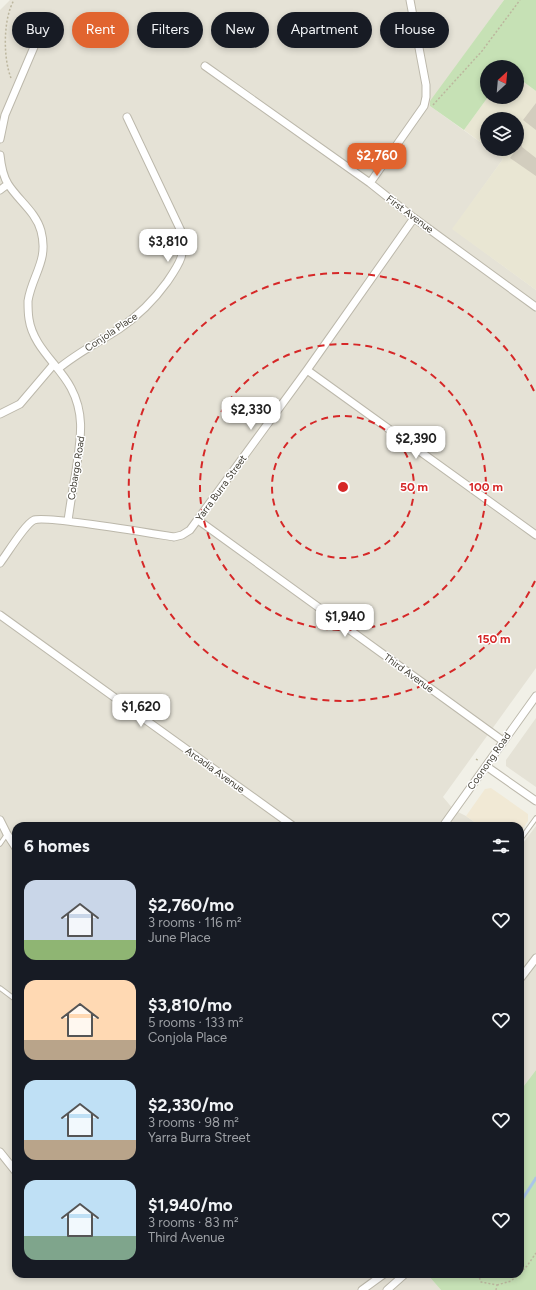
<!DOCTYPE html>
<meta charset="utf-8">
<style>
:root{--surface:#171b24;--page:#242831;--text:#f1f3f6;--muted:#9ea1a6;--accent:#e1642f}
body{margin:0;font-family:Figtree,sans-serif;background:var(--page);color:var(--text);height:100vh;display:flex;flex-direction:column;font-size:15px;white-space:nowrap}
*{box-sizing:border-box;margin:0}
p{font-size:13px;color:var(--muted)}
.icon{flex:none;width:22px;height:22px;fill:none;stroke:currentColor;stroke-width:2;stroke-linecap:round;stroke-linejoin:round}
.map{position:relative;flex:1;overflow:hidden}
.panel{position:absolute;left:12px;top:822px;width:512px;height:456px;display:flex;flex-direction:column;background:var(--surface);border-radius:12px;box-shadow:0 2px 6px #0003}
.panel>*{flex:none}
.guide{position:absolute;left:12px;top:12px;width:512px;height:36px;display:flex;gap:8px}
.needle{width:26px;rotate:26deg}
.controls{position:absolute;left:480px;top:60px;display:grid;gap:8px}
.controls a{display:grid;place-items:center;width:44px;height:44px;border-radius:50%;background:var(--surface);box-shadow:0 2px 6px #0003;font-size:20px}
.price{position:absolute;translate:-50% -34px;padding:0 9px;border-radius:8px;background:#fff;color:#222;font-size:13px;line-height:26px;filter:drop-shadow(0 1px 2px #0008)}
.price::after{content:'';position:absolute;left:50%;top:24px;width:12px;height:9px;margin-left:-6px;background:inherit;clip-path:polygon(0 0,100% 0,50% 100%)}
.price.on{background:var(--accent);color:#fff}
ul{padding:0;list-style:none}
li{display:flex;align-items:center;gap:12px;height:100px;padding:0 12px}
li span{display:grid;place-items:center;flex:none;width:112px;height:80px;border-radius:12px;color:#555}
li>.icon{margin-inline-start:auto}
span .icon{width:48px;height:48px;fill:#fffc;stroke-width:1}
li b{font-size:17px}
h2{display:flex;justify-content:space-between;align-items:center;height:48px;padding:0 12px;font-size:17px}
.chip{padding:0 14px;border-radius:18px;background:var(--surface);box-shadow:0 2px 6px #0003;font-size:14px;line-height:36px}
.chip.on{background:var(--accent);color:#fff}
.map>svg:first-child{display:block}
</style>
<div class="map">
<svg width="536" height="1290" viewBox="0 0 536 1290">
<rect width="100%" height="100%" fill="#f1f0e7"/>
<!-- residential -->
<path fill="#e5e2d6" d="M10,0H504L431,101L430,106L487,147V149H490L503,159L453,229L536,290V668L443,797L454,810L466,816L480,826H16V1274H427L441,1290H0V10Z
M536,718V787L506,766V760Z
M536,826V1070L520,1091V847Z"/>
<!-- commercial -->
<path fill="#f1e9d5" d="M491,788L528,814V821L520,833V826H480L466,816L485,789Z"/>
<!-- education -->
<path fill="#e9e6d3" d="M517,77L536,91V290L452,229L503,159L490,149H517V119H487V147L464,130L488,97H517Z"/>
<!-- green -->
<path fill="#c6e1b5" d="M504,0H536V91L517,77V67H487L488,97L464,130L430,106V101Z
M536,1070V1290H441L427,1274H520V1091Z"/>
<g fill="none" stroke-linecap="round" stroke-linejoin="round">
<!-- stream -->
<path stroke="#aac5e7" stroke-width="3" d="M520,1203L536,1178"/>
</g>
<!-- building -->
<path fill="#d2cdbe" d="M536,103V130L523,120Z
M522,141V147L536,158V176L510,158Z"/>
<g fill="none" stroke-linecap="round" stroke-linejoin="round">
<defs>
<path id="lane" d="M520,840L536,818
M0,844L7,834
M0,988L16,1000"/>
<path id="street" d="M205,66L370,183L414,218L536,307
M0,139L5,115L34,47
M0,155C1,165 3,176 8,184C18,200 36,212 41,231C49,261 32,275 28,301C28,307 28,313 29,319C33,347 59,365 71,388C86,416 80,441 76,471C73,488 70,505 68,521
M370,183L424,106L426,97V85L410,0
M0,190L8,184
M58,369C77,353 99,342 119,329C138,316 154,300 167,282C180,263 186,255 181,231L127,117
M307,370L536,535
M0,414L20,404L54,364
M198,520L503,741
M0,563C7,554 25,524 34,520C44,515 155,534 174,537L182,535L190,530L307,370L414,218
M0,615L293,826
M486,766L536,801
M0,820L7,834L16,848
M443,826L536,696
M520,979L536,958
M0,1152L16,1172
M362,1290L384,1274
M387,1290L405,1274"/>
</defs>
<!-- lane casing -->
<use href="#lane" stroke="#bcb8ab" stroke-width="5.5"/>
<!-- street casing -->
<use href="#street" stroke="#bcb8ab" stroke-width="9"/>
<!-- path -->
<path stroke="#bcb69e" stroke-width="1.5" stroke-dasharray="2 2" stroke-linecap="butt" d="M11,78C3,58 3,19 14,0
M433,105L482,51L520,0
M476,759L479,761
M520,1273L527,1266L536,1253
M478,1274L481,1282L497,1285L496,1290
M497,1285L511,1281L519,1274"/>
<!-- lane -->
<use href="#lane" stroke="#fff" stroke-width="3.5"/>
<!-- street -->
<use href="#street" stroke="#fff" stroke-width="7"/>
</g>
<!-- distance rings -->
<g fill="none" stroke="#d62828" stroke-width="2" stroke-dasharray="7 5">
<circle cx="343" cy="487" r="71"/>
<circle cx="343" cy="487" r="143"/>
<path d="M535 581A214 214 0 1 1 535 393"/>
</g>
<g text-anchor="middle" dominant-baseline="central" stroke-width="3" stroke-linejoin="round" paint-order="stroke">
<!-- street labels -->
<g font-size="10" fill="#444137" stroke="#fff">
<text transform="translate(410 214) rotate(37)">First Avenue</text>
<text transform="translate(111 332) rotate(-34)">Conjola Place</text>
<text transform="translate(76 468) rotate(-81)">Cobargo Road</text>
<text transform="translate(221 488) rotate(-54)">Yarra Burra Street</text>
<text transform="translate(409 673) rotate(36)">Third Avenue</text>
<text transform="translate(489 761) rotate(-55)">Coonong Road</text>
<text transform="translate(215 770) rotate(36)">Arcadia Avenue</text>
</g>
</g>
<circle cx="343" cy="487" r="6" fill="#d62828" stroke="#fff" stroke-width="2"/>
<g font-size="12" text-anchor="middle" font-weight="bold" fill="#d62828" stroke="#fff" stroke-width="3" stroke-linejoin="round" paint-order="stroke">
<text x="414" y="491">50 m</text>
<text x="486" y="491">100 m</text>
<text x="494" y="643">150 m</text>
</g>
</svg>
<div class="controls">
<a><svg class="needle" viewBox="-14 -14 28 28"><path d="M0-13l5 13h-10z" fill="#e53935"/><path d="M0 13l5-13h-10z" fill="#9ea1a6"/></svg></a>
<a><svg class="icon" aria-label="layers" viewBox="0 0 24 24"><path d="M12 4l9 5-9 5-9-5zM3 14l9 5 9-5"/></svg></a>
</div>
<b class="price on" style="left:377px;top:177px">$2,760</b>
<b class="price" style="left:168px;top:263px">$3,810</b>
<b class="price" style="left:251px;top:431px">$2,330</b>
<b class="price" style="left:416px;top:460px">$2,390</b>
<b class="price" style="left:345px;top:638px">$1,940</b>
<b class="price" style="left:141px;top:728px">$1,620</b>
<div class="guide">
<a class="chip">Buy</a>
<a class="chip on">Rent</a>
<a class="chip">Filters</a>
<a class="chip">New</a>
<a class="chip">Apartment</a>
<a class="chip">House</a>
</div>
<section class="panel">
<h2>6 homes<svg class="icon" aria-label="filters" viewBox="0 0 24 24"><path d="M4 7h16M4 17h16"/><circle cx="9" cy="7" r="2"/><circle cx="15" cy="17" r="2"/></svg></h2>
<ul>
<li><span style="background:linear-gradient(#c9d6e8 75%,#8fb573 0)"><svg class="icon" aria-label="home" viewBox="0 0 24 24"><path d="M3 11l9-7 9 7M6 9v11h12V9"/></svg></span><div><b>$2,760/mo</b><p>3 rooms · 116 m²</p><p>June Place</p></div><svg class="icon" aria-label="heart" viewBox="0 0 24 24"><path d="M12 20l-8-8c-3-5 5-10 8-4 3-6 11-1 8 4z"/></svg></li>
<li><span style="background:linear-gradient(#ffd9b3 75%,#b9a48a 0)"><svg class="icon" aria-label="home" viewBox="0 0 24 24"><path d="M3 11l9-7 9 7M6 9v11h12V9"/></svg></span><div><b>$3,810/mo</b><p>5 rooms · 133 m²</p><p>Conjola Place</p></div><svg class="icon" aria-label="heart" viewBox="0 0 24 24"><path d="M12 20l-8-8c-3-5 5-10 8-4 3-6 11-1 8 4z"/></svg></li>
<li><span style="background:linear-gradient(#bfe0f5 75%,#b9a48a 0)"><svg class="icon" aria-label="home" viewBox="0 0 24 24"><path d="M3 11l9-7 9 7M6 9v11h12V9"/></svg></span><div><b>$2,330/mo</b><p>3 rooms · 98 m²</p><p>Yarra Burra Street</p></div><svg class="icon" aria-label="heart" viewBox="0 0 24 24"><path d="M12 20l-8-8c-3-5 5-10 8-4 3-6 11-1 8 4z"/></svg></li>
<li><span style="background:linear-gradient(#bfe0f5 70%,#7fa58c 0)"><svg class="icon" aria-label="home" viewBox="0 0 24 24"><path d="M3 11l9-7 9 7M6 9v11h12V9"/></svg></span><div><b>$1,940/mo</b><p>3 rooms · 83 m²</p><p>Third Avenue</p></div><svg class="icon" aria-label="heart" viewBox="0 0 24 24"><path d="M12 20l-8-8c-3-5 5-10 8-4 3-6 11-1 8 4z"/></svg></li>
</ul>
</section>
</div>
